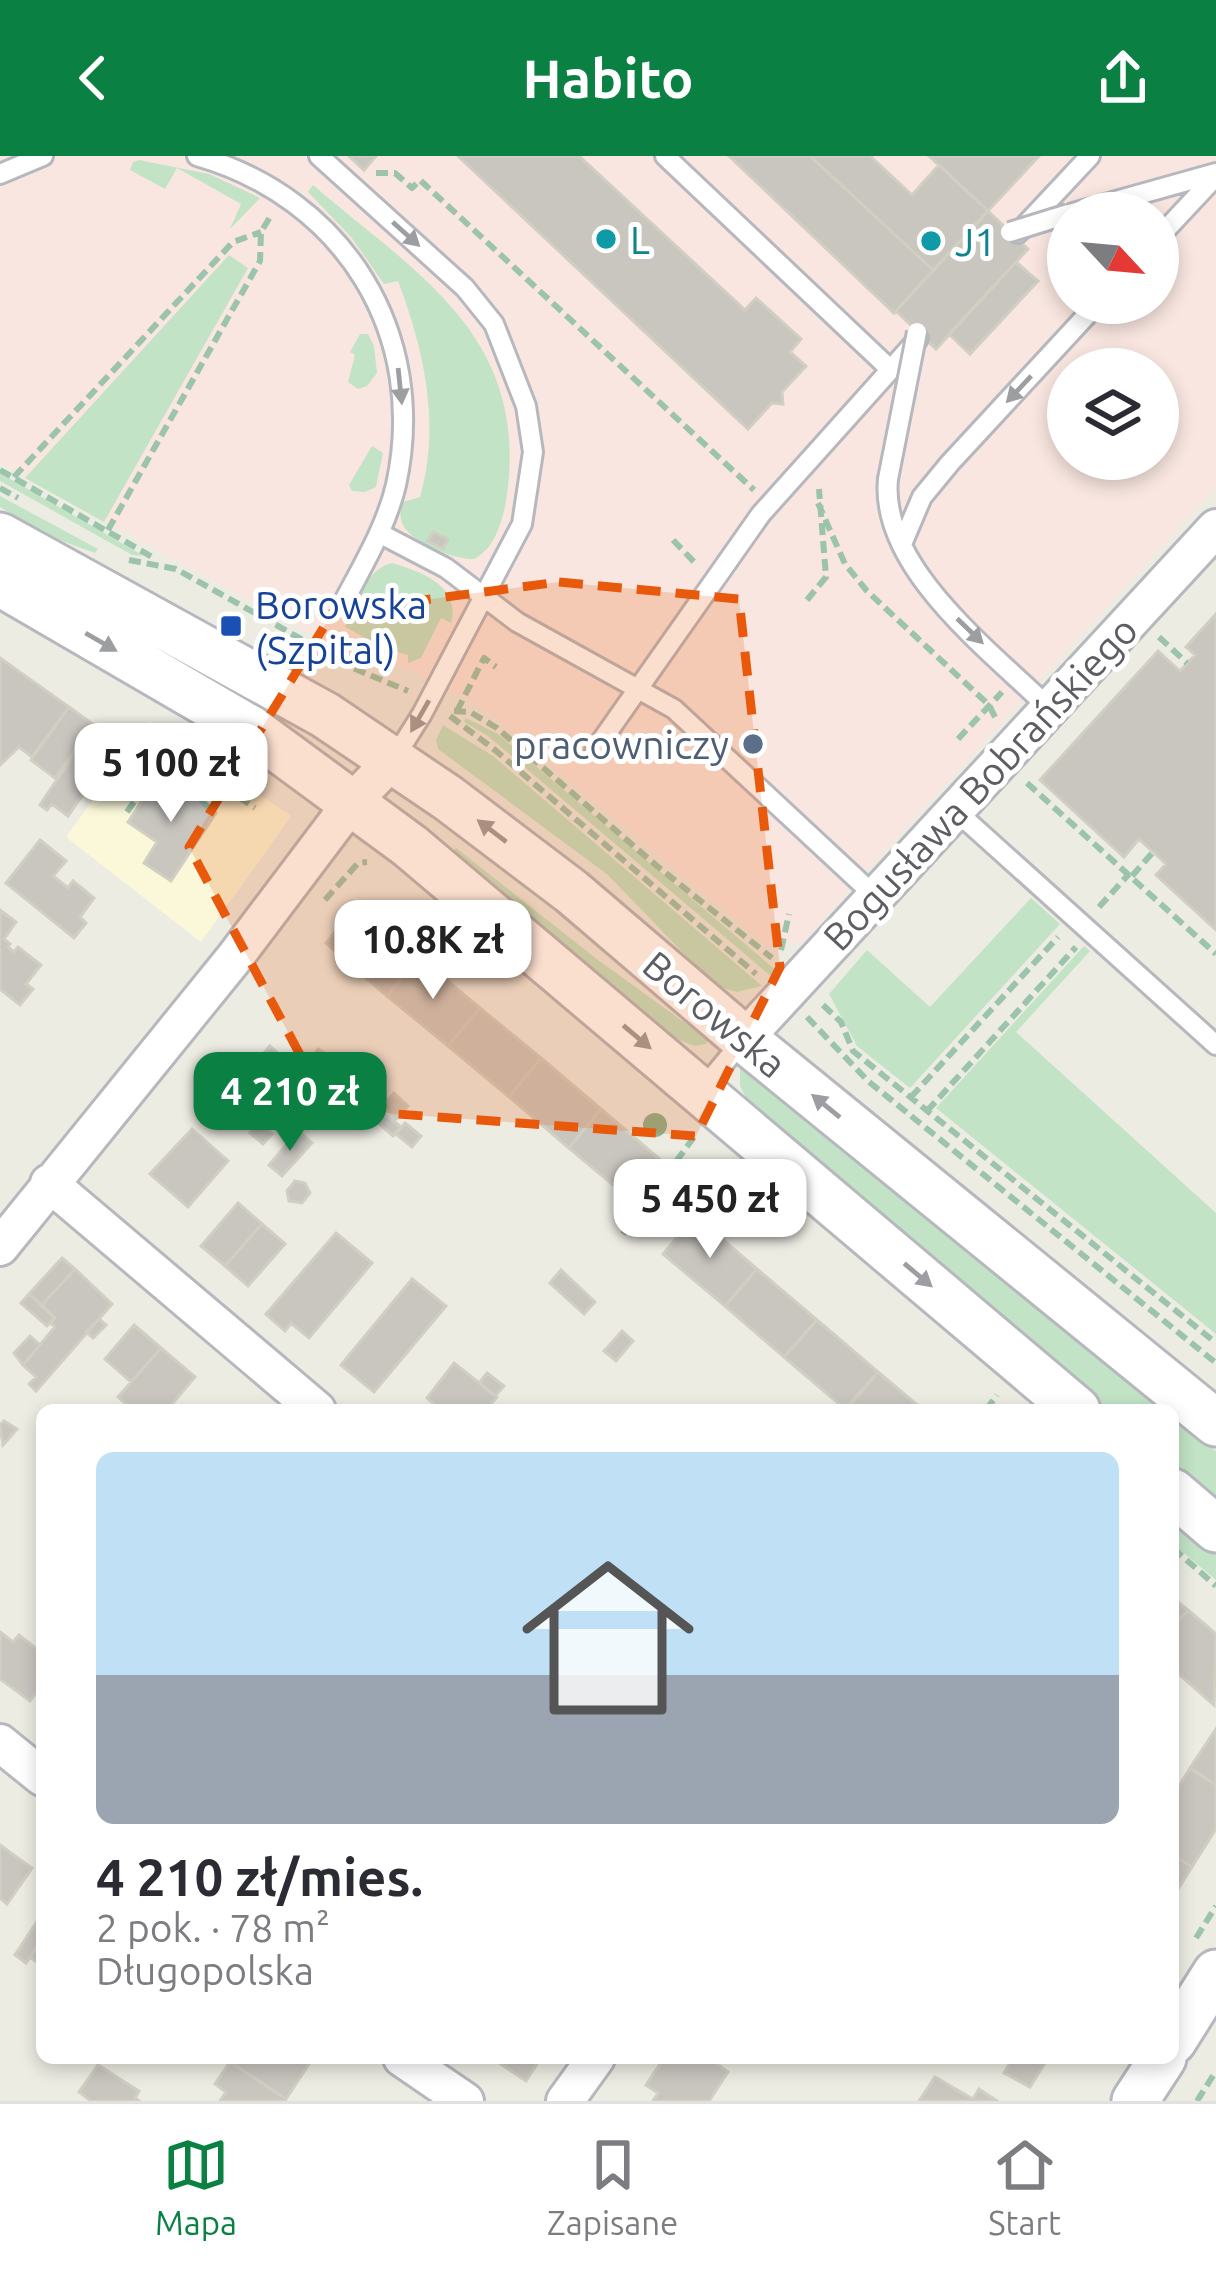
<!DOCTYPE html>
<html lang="pl">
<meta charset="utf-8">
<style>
:root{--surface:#fff;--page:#f7f7f7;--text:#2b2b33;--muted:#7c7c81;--line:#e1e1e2;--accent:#0b8043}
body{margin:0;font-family:Ubuntu,sans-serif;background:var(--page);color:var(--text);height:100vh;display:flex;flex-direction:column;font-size:45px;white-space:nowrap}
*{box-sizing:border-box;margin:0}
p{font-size:39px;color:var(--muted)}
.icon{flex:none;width:66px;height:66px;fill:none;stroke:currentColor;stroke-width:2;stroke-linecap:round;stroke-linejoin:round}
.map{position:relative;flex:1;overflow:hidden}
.details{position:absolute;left:36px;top:1248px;width:1143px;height:660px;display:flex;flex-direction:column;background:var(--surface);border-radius:18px;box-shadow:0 6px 18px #0003}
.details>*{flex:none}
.needle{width:78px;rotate:116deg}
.controls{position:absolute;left:1047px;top:36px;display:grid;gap:24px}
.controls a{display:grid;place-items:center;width:132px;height:132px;border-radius:50%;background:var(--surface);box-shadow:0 6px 18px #0003;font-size:60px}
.price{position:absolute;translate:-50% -102px;padding:0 27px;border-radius:24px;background:#fff;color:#222;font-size:39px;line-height:78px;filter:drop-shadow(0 3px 6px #0008)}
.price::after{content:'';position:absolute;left:50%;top:72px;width:36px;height:27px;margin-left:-18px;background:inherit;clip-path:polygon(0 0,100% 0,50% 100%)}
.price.current{background:var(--accent);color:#fff}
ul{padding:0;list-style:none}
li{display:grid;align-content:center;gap:24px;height:636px;padding:0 60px}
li+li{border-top:3px solid var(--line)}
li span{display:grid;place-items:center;height:372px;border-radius:18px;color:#555}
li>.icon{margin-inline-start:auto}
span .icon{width:216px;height:216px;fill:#fffc;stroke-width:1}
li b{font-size:51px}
header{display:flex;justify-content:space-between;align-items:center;height:156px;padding:0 60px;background:var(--accent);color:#fff;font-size:54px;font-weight:600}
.tabs{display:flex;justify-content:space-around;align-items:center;height:168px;border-top:3px solid var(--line);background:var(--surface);font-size:33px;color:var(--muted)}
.tabs a{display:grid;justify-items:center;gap:6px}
.tabs .current{color:var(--accent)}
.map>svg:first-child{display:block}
</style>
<header><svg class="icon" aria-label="back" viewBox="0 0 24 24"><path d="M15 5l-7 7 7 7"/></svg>Habito<svg class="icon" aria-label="share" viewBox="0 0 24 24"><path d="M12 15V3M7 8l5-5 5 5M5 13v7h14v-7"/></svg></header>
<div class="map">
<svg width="1216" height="1945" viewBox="0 0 1216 1945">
<rect width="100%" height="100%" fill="#edece3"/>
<!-- commercial -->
<path fill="#fbf8da" d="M150,565L291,660L201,786L66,681Z"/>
<!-- medical -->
<path fill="#f9e6e0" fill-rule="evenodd" d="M0,0H1216V331L800,788L790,787L778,799L477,548L340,480L332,490L0,307ZM1068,57H1158V147H1068ZM1068,213H1158V303H1068Z"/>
<!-- green -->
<path fill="#c2e3c6" d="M139,4L209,18L260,42L230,73L241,48L177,12L165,33L130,14L133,6Z
M313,29C415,117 525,177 508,331C505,356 498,391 474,403C455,404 409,386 402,367C399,359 401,354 403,346L420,341C441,268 424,194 398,125L384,128L351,81L308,36Z
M229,99L248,112L104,366L25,322Z
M360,178H368L374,190L377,217L367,230L358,233L348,226L355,199L350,196Z
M372,290L383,297L376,331L365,336L352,335L349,329Z
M0,317L142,399L143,400L132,399L0,325Z
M0,340L98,393L95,397L51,381L0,351Z
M392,407C422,416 461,430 451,467L441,462L421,502L408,507V499L384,492L345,471C356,450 366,412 392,407Z
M466,562L498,578L778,816L773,822L488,580L464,566Z
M443,569L493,600L762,830L737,836L715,830L608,719L438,593L436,584Z
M456,692L598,804L709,884L706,888L695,890L672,881L452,697Z
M1031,742L1060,768L910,932L857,890L829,838L867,794L930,851Z
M1084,790L1090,795L1016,876L1216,1057V1178L936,952Z
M740,913H743L1166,1254H1108L749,948L740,930Z
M1173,1260L1216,1295V1346L1173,1309Z
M1173,1363L1216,1399V1424L1173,1388Z"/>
<!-- building -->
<path fill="#c9c6c0" stroke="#d1cec2" stroke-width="3" d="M349,0H376L364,14Z
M458,0H579L745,154L756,142L801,183L790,196L806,210L782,236L783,248L772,247L748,273Z
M729,0H810L933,114L894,157Z
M810,0H870L912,39L939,9L988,55L933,114Z
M929,0H1039L988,55Z
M988,55L1028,93L936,193L896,155Z
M1016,106L1038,125L970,198L949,178Z
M433,376L448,383L443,393L428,385Z
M1216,458V774L1156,719L1166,708L1139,683L1124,701L1040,624L1158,495L1180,515L1195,499L1186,491Z
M0,502L69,551L32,601L19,591L0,609Z
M69,551L94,569L55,622L31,604Z
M94,569L118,588L68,660L52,648L47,654L40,649Z
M159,619L216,657L171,725L144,707L157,686L128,666Z
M40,684L66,705L53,720L68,732L73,725L94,742L80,761L86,767L74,782L6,727Z
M358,748L419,801L387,840L326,787Z
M0,754L16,766L4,783L10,788L8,791L14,796L18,791L41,809L26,828L33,833L20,849L0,833Z
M419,801L480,852L448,890L387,840Z
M480,852L541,902L509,941L448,890Z
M270,890L290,908L270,931L250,913Z
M318,893L335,904L321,925L304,914Z
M541,902L601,953L569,992L509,941Z
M394,937L408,950L396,963L382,950Z
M601,953L663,1006L631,1044L569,992Z
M385,958L401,971L393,980L377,966Z
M260,967L272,978L263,988L250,977Z
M405,967L421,980L412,991L396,978Z
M192,973L228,1005L188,1051L150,1018Z
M298,975L312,987L282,1020L269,1009Z
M295,1025L305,1027L310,1037L302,1047L289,1045L287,1035Z
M238,1047L262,1068L225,1110L201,1090Z
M695,1060L757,1113L725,1150L663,1098Z
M262,1068L285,1088L248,1130L225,1110Z
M336,1077L372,1107L309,1182L291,1167L285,1175L266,1158Z
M62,1102L75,1113L42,1149L29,1138Z
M75,1113L112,1148L36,1235L29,1228L36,1221L23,1209L55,1171L50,1167L55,1162L42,1149Z
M757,1113L817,1164L784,1201L725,1150Z
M561,1114L595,1146L584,1158L550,1127Z
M412,1123L446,1150L374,1236L341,1209Z
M29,1138L54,1162L47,1170L21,1147Z
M99,1163L106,1169L93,1182L86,1176Z
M817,1164L878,1216L845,1253L784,1201Z
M134,1169L161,1192L131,1226L105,1203Z
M622,1175L633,1185L616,1205L604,1195Z
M30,1180L40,1189L23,1209L14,1197Z
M161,1192L195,1221L167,1254H132L118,1241Z
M454,1207L497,1241L486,1254H427L433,1247L427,1242Z
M878,1216L903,1237L923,1254H846Z
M487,1217L504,1230L495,1240L479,1227Z
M4,1265L17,1273L3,1289L0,1269Z
M1173,1442L1188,1454L1173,1471Z
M1188,1454L1216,1478L1214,1549L1173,1513V1471Z
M0,1476L13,1486L19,1479L42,1497V1529L30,1545L0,1523Z
M1216,1573V1629L1190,1612Z
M1190,1612L1216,1629V1673L1192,1711L1173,1699V1640Z
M0,1689L32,1712L7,1748L0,1742Z
M1173,1699L1192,1711L1173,1741Z
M36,1767L42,1771V1783L26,1807L15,1799Z
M42,1783V1810L30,1801Z
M240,1902H313L286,1943L235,1909Z
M492,1902H541L526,1925Z
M664,1902H708L728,1916L709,1945H653L658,1937L646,1929Z
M1001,1902H1048L1030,1931L1004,1917L1010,1907Z
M230,1906L286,1943L285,1945H220L226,1936L215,1928Z
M98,1909L139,1935L135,1942L139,1945H91L79,1936Z
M935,1921L973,1943L979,1933L997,1945H919Z"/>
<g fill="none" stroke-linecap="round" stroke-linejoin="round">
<defs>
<path id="service" d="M197,0C344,42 429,178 396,329C386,371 363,409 343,447
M319,0L465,132L494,168L526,250L533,296L522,368L422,558L393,604
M665,0L891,214
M0,18L43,0
M1073,57L1216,17
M1018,77L1090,0
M1158,82L1216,20
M888,323C879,412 992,496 1050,553
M379,377L446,412L517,466L674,553L875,740
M902,388L922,341L950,307L1098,147
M595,594L761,358L918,183
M956,655L1216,889
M701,935L744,883"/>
<path id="minor" d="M744,883L1216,372
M49,1027L317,1254
M0,1091L235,801L352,646L393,604
M0,1587L42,1621
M402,1902L465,1945
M565,1945L596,1902"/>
<path id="tertiary" d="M0,380L325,559L448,642L572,736L744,883L1216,1267
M0,427L251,573L410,690L1077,1254
M1173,1336L1216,1373
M1173,1885L1216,1817
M1135,1945L1163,1902"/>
</defs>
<!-- service casing -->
<use href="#service" stroke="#b6b8bd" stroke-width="24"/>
<!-- minor casing -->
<use href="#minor" stroke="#b6b8bd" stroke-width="42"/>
<!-- tertiary casing -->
<use href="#tertiary" stroke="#b6b8bd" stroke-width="51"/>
<!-- path -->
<path stroke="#9cc3ab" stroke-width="6" stroke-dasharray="12 6" stroke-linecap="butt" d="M376,17H395L412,32L420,24L754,334
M0,314L154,402
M14,321L233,86L261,76
M0,332L18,342
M818,347L845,408L867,435L989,549L996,563
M108,374L260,105L261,76L270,61
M673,384L695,407
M129,404L176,413L353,512L408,535
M807,444L826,421L819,333
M1159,481L1187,507
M454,555L470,556L497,572L657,710L772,802
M457,555L484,502L496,511
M450,560L495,594L756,818
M958,583L1002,536
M209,621L255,652
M1027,627L1216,798
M209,652L196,639L225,598
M127,656L156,614L196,639
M1132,720L1153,696
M325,744L358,707L367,706
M1099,751L1129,718
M781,794L789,758
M823,849L841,866L853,895L1216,1187
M807,861L868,925L1216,1207
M911,941L1058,781
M927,955L1076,791
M623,1078L694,981
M986,1254L997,1239
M1173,1392L1216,1430
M1196,1782L1216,1750
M1197,1945L1216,1915"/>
<!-- service -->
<use href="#service" stroke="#fff" stroke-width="18"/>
<!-- minor -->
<use href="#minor" stroke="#fff" stroke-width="36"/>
<!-- tertiary -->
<use href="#tertiary" stroke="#fff" stroke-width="45"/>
<defs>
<path id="service-bridge" d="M1010,76L1068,58
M888,323L917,176"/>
</defs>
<!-- service-bridge casing -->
<use href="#service-bridge" stroke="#b6b8bd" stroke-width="24" stroke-linecap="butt"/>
<!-- service-bridge -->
<use href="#service-bridge" stroke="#fff" stroke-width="18"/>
</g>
<!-- trees -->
<circle fill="#8bb28d" cx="655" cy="969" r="12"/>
<!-- one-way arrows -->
<defs><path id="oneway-solid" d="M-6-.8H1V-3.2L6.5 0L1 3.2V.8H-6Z" transform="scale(3)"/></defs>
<g fill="#9d9ea1">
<use href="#oneway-solid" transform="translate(406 78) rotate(42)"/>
<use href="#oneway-solid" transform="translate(400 230) rotate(84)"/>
<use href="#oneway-solid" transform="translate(1019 233) rotate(133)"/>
<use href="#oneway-solid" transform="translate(970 475) rotate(44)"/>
<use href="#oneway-solid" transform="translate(101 486) rotate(30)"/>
<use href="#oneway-solid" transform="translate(420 560) rotate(120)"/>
<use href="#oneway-solid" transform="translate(492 675) rotate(-143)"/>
<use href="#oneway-solid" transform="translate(637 881) rotate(40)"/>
<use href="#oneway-solid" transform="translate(826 950) rotate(-141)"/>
<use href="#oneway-solid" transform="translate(918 1119) rotate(40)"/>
</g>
<!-- marked area -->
<path fill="#e8590c" fill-opacity="0.2" stroke="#e8590c" stroke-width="9" stroke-dasharray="24 15" stroke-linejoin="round" d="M559,426L739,443L780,811L696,980L329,953L189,691L333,456Z"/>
<!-- markers -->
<g fill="#0f9aa8" stroke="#fff" stroke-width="4.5">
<circle cx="606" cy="83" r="12"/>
<circle cx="931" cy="85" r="12"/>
</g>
<rect fill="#1a4fb4" stroke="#fff" stroke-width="4.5" x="219" y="458" width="24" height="24" rx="6"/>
<circle fill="#5c6f8a" stroke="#fff" stroke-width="4.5" cx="753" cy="588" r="12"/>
<g text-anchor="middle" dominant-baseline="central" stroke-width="10" stroke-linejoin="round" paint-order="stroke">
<!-- culture labels -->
<g font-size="39" fill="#0d838f" stroke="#fff" text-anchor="start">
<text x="630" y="83">L</text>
<text x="955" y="85">J1</text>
</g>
<!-- transit labels -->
<g font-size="39" fill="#164399" stroke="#fff" text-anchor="start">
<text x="255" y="448">Borowska<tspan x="255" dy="45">(Szpital)</tspan></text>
</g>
<!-- service labels -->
<g font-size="39" fill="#4e5e75" stroke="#fff" text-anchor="end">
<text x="729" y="588">pracowniczy</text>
</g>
<!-- street labels -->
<g font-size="39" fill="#5c5e63" stroke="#fff">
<text transform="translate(980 627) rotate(-47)">Bogusława Bobrańskiego</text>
<text transform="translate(715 858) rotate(40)">Borowska</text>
</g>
</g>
</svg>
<div class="controls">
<a><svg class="needle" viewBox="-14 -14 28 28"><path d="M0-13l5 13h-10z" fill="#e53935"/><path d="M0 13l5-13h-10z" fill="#7c7c81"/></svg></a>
<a><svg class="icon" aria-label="layers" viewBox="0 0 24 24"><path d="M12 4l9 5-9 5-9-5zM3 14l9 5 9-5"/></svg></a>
</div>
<b class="price" style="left:171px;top:669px">5 100 zł</b>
<b class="price" style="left:433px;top:846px">10.8K zł</b>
<b class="price current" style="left:290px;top:998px">4 210 zł</b>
<b class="price" style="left:710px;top:1105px">5 450 zł</b>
<section class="details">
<ul>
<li><span style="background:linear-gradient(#bfe0f5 60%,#9aa5b1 0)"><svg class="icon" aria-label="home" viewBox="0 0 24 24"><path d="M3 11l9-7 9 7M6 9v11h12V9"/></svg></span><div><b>4 210 zł/mies.</b><p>2 pok. · 78 m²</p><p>Długopolska</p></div></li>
</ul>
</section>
</div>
<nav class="tabs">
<a class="current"><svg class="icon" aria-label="map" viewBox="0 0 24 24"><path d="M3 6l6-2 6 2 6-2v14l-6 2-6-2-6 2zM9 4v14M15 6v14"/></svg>Mapa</a>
<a><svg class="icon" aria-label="saved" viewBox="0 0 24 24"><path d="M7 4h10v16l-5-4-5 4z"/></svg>Zapisane</a>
<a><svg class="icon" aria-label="home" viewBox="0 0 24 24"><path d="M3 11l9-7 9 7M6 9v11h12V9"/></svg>Start</a>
</nav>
